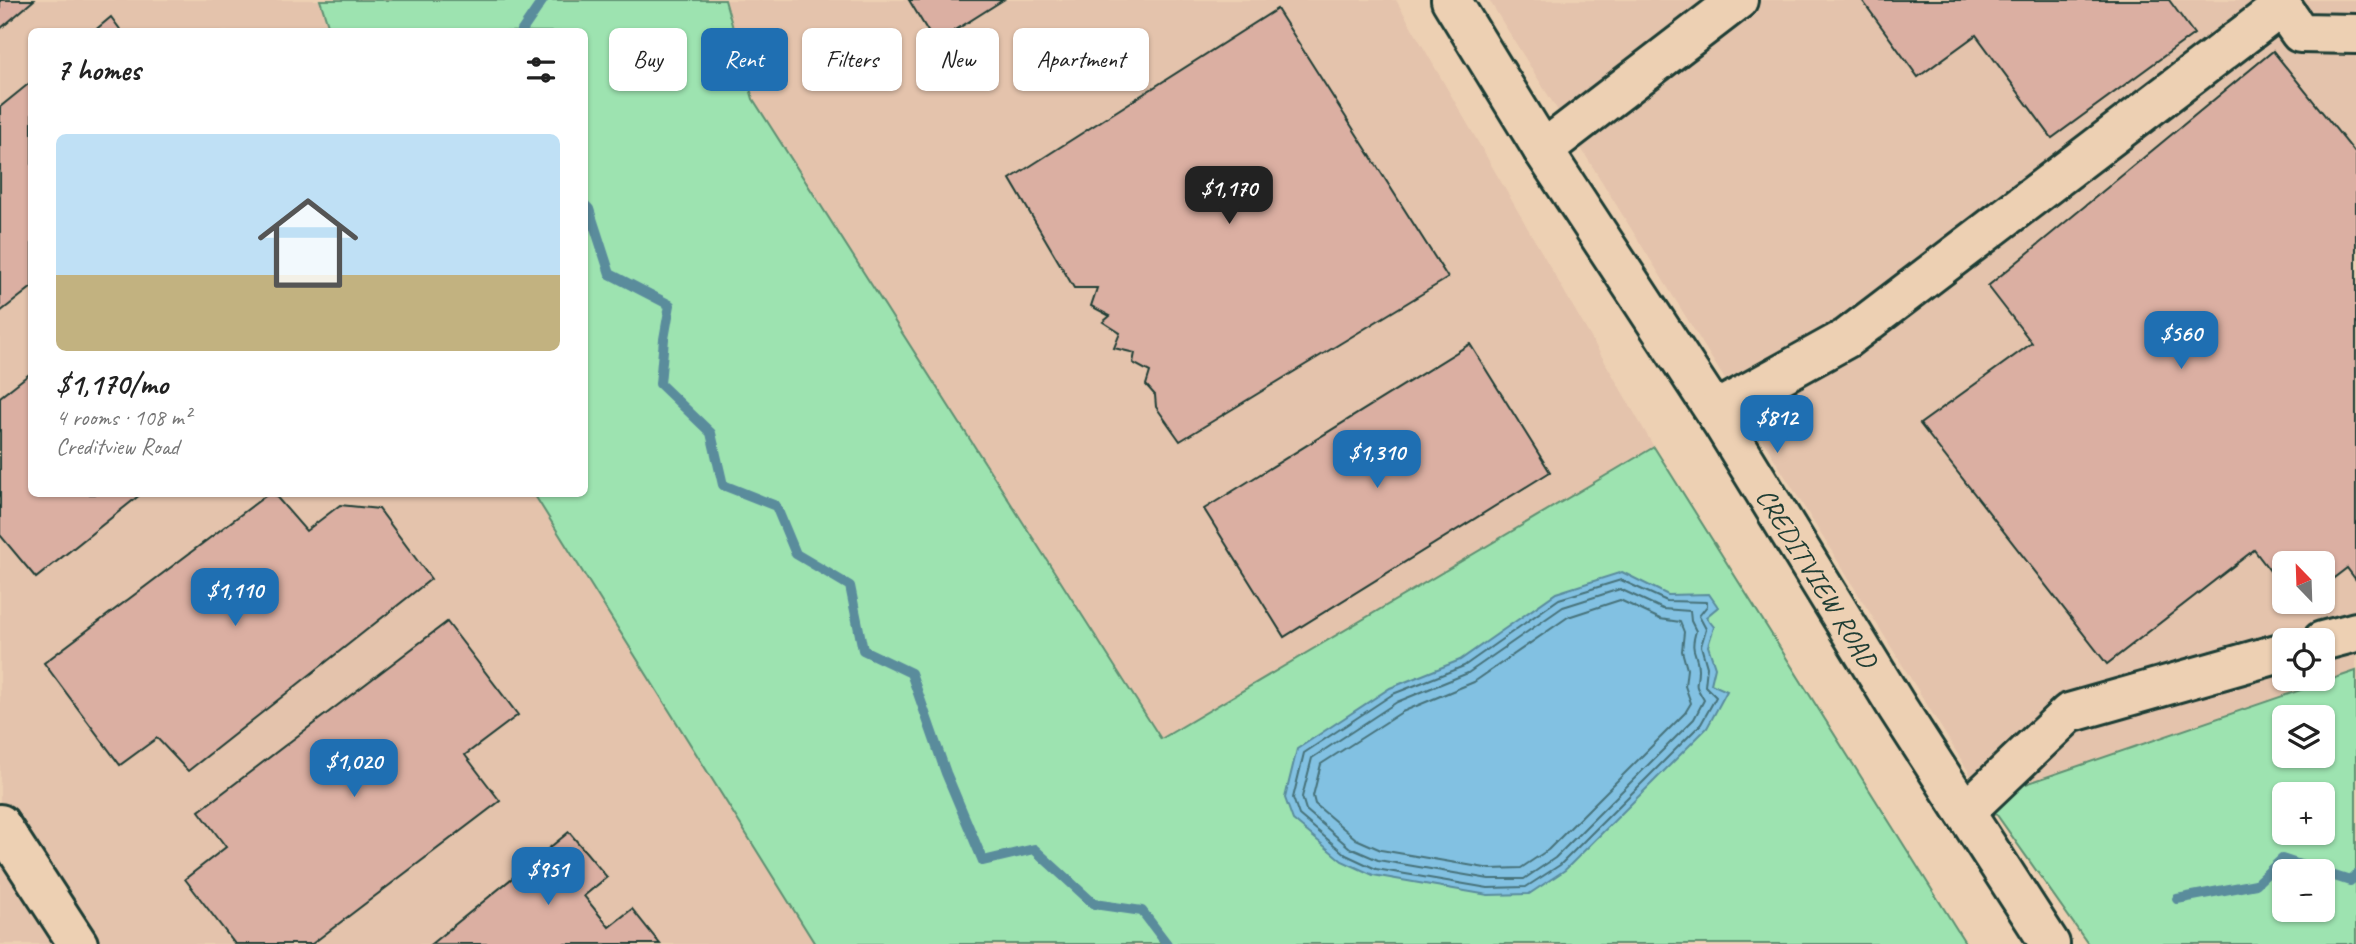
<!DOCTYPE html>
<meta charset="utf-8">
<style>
:root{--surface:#fff;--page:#f6f6f6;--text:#222;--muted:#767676;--line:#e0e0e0;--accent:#1f6fb2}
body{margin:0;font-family:Caveat,sans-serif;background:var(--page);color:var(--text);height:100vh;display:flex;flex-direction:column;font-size:26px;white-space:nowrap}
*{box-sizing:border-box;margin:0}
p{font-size:23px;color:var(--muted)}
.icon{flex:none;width:38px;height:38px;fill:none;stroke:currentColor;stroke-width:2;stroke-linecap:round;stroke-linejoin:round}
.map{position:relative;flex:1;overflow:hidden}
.sheet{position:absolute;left:28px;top:28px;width:560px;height:469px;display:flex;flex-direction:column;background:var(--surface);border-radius:10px;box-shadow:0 2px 5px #0004}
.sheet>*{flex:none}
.banner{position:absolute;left:609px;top:28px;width:665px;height:63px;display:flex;gap:14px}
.needle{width:46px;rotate:337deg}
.tools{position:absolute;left:2272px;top:551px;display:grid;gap:14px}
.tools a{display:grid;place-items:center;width:63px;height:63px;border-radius:10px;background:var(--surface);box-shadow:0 2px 5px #0004;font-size:35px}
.price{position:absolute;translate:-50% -60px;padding:0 16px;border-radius:14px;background:var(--accent);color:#fff;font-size:23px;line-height:46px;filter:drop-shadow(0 2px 4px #0008)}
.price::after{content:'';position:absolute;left:50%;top:42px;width:21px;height:16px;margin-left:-10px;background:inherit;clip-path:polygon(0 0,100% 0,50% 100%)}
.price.on{background:#222;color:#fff}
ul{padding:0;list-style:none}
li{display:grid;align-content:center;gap:14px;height:371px;padding:0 28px}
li+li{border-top:2px solid var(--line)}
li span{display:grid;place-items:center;height:217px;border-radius:10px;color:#555}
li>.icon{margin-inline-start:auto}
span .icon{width:126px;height:126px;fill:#fffc;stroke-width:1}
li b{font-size:30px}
h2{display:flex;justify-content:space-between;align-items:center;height:84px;padding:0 28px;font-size:30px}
.tag{padding:0 24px;border-radius:10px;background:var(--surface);box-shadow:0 2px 5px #0004;font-size:24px;line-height:63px}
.tag.on{background:var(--accent);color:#fff}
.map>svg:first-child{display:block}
</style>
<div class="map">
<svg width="2356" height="944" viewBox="0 0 2356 944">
<rect width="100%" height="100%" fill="#edd0b3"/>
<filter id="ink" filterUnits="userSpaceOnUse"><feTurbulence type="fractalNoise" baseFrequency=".0143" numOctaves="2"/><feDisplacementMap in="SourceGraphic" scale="14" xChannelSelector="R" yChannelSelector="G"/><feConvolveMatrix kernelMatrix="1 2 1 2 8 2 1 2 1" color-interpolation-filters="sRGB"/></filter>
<g filter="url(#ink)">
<!-- built -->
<path fill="#e4c3ac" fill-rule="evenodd" d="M0,0H320L330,31L32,32V494H534L815,944H0Z
M725,0H1396L1654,447L1161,739L753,99Z
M1489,0H2356V671L1985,798ZM2284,564H2322V602H2284ZM2284,640H2322V679H2284Z"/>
<!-- green -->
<path fill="#9de3b0" stroke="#5e9072" stroke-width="2" fill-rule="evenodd" d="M320,0H725L753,99L1161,739L1654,447L1966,944H815L534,494H584V32L330,31Z
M2356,671V944H2088L1985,798ZM2284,718H2322V756H2284ZM2284,794H2322V833H2284ZM2284,872H2322V910H2284Z"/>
<!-- water -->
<path fill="#82c1e2" stroke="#5a8c9c" stroke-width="2" d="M1622,572L1668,595L1709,594L1718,607L1706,617L1714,627L1708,646L1715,667L1711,684L1727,691L1707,728L1565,870L1529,894L1488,895L1373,875L1342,861L1293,820L1285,798L1297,749L1390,688L1460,660L1556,593Z"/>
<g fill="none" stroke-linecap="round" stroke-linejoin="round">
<!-- shore -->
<path stroke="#47727a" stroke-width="2" d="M1621,580L1667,601L1707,602V606L1699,616L1706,629L1701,646L1707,667L1705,686L1716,697L1701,724L1560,865L1526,887L1488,888L1376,869L1346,855L1299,815L1293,798L1304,753L1393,694L1464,666L1559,599Z
M1620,589L1663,609L1690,611L1691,621L1696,631C1689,654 1698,651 1698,669C1698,689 1692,680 1704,700L1694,719L1555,858L1524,879H1489L1378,860L1350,848L1306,810L1302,797L1312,758L1397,702L1468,673L1563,607Z
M1620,600L1660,619L1680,622L1684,632L1682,651L1687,669L1685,686L1691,703L1685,713L1548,850L1521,868L1491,869L1381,850L1356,839L1315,804L1313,796L1321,764L1402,712L1474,682L1568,617Z"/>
<!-- stream -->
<path stroke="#5a8c9c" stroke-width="10" d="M521,32L543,0
M584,204L589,209L610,274L670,305L664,339L660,384L711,433L723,485L776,506L796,554L850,586L863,650L911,673L946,773L983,861L1034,849L1094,904L1142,911L1167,944
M2322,872L2350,881L2356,875
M2177,899L2256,884L2282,859L2321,872"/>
</g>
<!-- building -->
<path fill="#dbafa2" stroke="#1f3d34" stroke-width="2" d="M0,0H34L0,29Z
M909,0H1003L935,43Z
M1862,0H2169L2194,34L2052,138L1976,35L1918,77Z
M1277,9L1448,278L1180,441L1156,407L1155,395L1146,385L1150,372L1133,363L1135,353L1114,348L1120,333L1103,322L1110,316L1091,306L1097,288H1074L1010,179Z
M111,17L122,32H93Z
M2273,51L2356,154V580L2347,568L2322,587V564H2284V589L2254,550L2107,664L1920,424L2032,343L1988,286Z
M32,81V287L0,312V107Z
M1470,344L1550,472L1284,637L1204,509Z
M32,372V494H141L36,578L0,535V397Z
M268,494H274L306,531L340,505L379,509L431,579L188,771L157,738L120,765L44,663Z
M447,622L518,715L465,755L500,801L312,944H235L185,879L226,847L199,811Z
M569,832L607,877L584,896L609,927L632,909L660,944H431Z"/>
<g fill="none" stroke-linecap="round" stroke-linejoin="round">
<defs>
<g id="minor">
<path id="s1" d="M1451,0L1543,150L1723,424L1897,707L2050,944"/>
<path d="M2277,0L2300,33L2356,34"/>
<path d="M1543,150L1738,0"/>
<path d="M1715,411L1847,338L2281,7"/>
<path d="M2322,641L2356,632"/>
<path d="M1965,812L2069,713L2284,652"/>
<path d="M0,824L78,944"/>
</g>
</defs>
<!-- minor casing -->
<use href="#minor" stroke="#1f3d34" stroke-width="44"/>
<!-- minor -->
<use href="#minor" stroke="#edd0b3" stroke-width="38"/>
</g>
</g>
<g text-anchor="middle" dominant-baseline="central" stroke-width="5" stroke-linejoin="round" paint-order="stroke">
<!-- street labels -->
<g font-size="28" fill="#1f3d34" stroke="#edd0b3">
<text stroke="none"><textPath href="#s1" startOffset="684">CREDITVIEW ROAD</textPath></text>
</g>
</g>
</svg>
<div class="tools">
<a><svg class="needle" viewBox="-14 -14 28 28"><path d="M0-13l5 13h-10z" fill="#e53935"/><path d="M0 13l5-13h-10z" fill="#767676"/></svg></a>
<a><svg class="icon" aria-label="locate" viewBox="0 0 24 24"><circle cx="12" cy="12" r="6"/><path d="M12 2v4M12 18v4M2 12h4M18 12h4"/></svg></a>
<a><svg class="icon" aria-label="layers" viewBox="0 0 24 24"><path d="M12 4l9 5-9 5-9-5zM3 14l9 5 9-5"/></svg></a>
<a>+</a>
<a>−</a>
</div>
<b class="price on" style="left:1229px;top:226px">$1,170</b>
<b class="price" style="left:2181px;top:371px">$560</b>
<b class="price" style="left:1777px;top:455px">$812</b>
<b class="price" style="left:1377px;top:490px">$1,310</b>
<b class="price" style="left:235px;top:628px">$1,110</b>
<b class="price" style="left:354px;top:799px">$1,020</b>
<b class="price" style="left:548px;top:907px">$951</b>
<div class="banner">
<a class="tag">Buy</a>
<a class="tag on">Rent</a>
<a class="tag">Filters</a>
<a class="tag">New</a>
<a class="tag">Apartment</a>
</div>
<section class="sheet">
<h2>7 homes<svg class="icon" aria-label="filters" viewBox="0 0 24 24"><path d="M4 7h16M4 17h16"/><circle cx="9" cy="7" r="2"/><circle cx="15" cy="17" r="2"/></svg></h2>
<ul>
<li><span style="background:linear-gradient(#bfe0f5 65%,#c2b280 0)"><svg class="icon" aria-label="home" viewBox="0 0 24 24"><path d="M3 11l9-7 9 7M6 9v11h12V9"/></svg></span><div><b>$1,170/mo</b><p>4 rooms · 108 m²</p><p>Creditview Road</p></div></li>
</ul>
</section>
</div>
